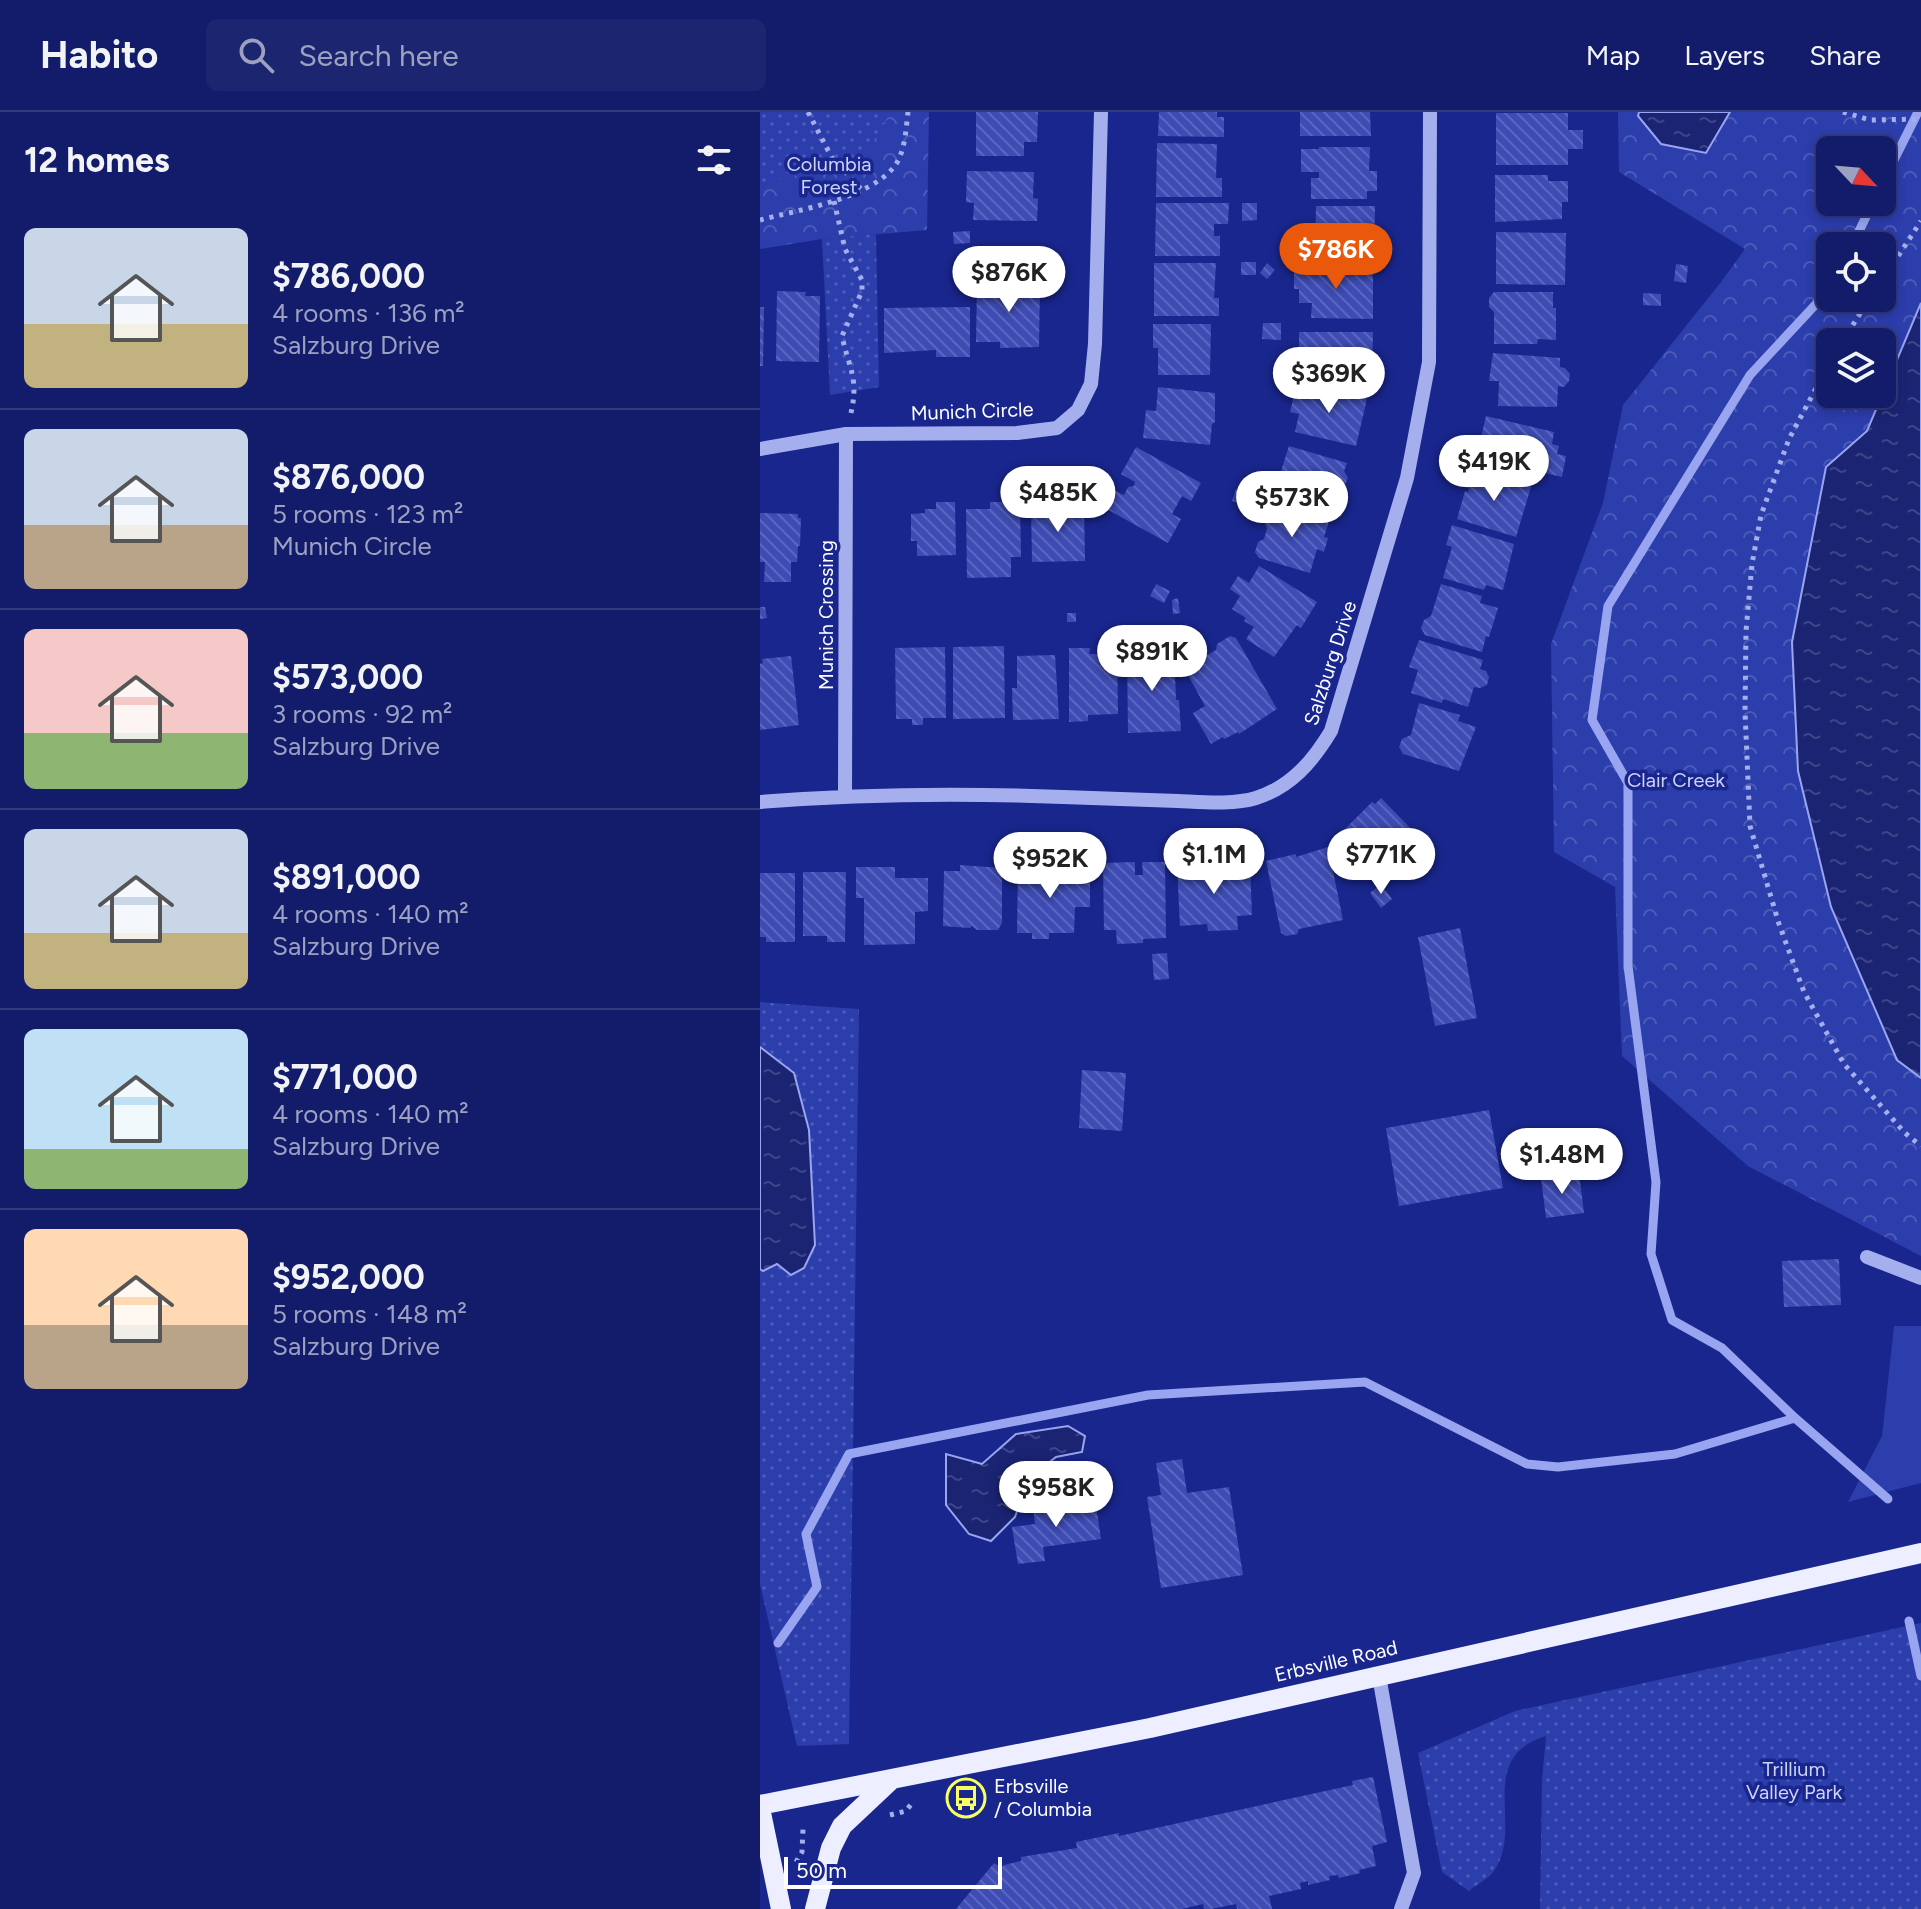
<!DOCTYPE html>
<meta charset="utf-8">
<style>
:root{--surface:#131c6a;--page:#1c2570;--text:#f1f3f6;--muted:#9da1c1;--line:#323a7e;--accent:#ea580c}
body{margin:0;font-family:Figtree,sans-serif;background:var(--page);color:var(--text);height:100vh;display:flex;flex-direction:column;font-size:30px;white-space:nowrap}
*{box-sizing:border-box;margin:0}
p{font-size:26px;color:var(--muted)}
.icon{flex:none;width:44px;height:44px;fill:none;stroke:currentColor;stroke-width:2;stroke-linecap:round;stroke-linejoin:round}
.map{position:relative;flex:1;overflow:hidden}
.details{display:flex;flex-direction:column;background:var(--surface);width:760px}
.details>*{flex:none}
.needle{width:52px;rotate:116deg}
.fabs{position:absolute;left:1056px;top:24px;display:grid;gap:16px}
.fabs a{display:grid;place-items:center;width:80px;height:80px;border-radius:12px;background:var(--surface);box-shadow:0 4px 12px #0003,0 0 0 2px var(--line);font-size:40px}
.scale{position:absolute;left:24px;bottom:20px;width:218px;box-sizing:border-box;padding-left:8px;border:4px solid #fff;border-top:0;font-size:22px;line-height:28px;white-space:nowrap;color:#fff;-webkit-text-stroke:6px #19268d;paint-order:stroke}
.price{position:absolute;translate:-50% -68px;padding:0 18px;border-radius:28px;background:#fff;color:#222;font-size:26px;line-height:52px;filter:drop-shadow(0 2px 4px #0008)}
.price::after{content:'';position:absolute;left:50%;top:48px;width:24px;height:18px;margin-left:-12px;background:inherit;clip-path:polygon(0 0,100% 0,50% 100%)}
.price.active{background:var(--accent);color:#fff}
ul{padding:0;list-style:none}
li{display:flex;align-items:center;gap:24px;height:200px;padding:0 24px}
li+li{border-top:2px solid var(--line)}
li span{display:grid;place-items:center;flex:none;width:224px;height:160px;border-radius:12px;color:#555}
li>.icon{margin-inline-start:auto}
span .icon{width:96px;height:96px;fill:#fffc;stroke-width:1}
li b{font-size:34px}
h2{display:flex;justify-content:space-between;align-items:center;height:96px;padding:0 24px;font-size:34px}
header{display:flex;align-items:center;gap:48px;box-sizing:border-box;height:112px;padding:0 40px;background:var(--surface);border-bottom:2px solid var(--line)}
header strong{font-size:38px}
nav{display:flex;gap:44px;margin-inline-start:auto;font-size:28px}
.search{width:560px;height:72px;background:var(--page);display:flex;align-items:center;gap:20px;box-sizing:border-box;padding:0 28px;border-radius:12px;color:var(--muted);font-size:30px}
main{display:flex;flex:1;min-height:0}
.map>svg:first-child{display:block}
</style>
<header>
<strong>Habito</strong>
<div class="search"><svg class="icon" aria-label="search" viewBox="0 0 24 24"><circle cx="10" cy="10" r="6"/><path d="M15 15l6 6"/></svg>Search here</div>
<nav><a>Map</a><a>Layers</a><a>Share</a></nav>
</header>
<main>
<section class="details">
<h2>12 homes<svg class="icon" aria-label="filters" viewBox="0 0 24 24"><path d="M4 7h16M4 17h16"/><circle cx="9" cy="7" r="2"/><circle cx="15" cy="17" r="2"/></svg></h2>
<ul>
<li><span style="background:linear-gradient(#c9d6e8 60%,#c2b280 0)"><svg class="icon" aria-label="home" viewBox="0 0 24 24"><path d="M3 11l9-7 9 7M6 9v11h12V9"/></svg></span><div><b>$786,000</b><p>4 rooms · 136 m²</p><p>Salzburg Drive</p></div></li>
<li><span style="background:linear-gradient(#c9d6e8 60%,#b9a48a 0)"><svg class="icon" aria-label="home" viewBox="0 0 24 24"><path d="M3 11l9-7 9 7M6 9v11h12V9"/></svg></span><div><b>$876,000</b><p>5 rooms · 123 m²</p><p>Munich Circle</p></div></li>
<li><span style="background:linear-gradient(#f6c9c9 65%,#8fb573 0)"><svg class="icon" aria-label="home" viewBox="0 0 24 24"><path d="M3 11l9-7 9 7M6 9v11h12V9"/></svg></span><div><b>$573,000</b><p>3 rooms · 92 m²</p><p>Salzburg Drive</p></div></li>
<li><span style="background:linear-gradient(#c9d6e8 65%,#c2b280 0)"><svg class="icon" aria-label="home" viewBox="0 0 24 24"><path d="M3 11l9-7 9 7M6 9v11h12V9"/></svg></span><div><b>$891,000</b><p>4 rooms · 140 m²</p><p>Salzburg Drive</p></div></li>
<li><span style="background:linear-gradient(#bfe0f5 75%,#8fb573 0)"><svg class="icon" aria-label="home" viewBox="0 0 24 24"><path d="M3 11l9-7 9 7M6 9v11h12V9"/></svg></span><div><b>$771,000</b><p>4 rooms · 140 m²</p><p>Salzburg Drive</p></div></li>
<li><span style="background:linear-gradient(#ffd9b3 60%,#b9a48a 0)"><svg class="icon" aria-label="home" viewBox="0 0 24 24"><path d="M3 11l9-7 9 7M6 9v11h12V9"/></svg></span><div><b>$952,000</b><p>5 rooms · 148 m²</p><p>Salzburg Drive</p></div></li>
</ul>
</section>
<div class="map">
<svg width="1161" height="1797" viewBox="0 0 1161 1797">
<defs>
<pattern id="forest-crowns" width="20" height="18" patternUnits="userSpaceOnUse" patternTransform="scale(2)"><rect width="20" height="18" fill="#2c3dac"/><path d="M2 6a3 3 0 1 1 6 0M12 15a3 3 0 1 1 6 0" fill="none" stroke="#4c5ab8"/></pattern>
<pattern id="park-dots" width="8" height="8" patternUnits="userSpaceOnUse" patternTransform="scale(2)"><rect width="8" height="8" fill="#2c3dac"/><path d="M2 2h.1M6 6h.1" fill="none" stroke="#4c5ab8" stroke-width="1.8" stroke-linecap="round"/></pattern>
<pattern id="water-ripples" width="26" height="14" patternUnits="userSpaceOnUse" patternTransform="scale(2)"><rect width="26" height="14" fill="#1b2473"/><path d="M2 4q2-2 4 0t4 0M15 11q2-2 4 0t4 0" fill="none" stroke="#3d4588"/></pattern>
<pattern id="building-back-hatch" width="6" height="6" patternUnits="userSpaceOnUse" patternTransform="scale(2)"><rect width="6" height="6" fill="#3e4cb4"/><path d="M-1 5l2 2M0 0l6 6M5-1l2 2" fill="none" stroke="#5b67bf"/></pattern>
</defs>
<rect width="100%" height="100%" fill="#19268d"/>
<!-- grass -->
<path fill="#2c3dac" d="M1134,1214H1161V1371L1088,1390L1122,1324Z"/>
<!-- forest -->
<path fill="url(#forest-crowns)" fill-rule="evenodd" d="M0,0H169L167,118L62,127L0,137Z
M858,0H879L878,4L946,41L970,0H1161V191L1107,319L1066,355L1032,530L1038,659L1137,947L1161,966V1144L988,1054L862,944L855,775L794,740L791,532L843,391L863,293L961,170L985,137L859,60ZM1070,38H1122V90H1070ZM1070,134H1122V186H1070ZM1070,230H1122V282H1070Z"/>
<!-- park -->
<path fill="url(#park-dots)" d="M0,0H131L100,50L0,71Z
M116,122L119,275L70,283L62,127Z
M0,890L99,897L89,1632L37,1634L0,1472Z
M1161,1511V1797H780L782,1668L786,1624C714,1646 765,1715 734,1759C728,1767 716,1773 709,1779L682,1760L658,1641L755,1599Z"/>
<!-- water -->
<path fill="url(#water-ripples)" stroke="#99a5f0" stroke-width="2" d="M879,0H970L946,41L901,32L878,4Z
M1161,191V966L1137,948L1071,795L1038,659L1032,530L1066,355L1107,319Z
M0,935L34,961L49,1018L55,1133L44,1156L31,1163L17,1152L3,1159L0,1157Z
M308,1314L325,1324L322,1340L296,1345L269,1366L255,1405L231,1429L209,1422L186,1393V1342L222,1352L256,1322Z"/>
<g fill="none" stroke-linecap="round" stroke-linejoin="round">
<!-- stream -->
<path stroke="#99a5f0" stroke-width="9" d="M1122,72L1158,0
M1092,134L1113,90
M1070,177L990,263L848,494L832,608L868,671V854L896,1070L891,1142L912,1208L962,1236L1035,1306L1128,1387
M1149,1509L1161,1564
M18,1531L57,1475L46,1422L89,1342L388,1283L605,1270L767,1352L798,1355L915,1342L1035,1306"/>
</g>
<!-- building -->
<path fill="url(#building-back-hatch)" d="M216,0H278L277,30H264V44H216Z
M399,0H457V5H464V25L398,24Z
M540,0H610L611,24H540Z
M736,1H808V18H823V37H808V53H736Z
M397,31L457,32L456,66H462V85H396Z
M559,35H610L609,59H617V79H607V87H551V66H559V60H541V37H559Z
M207,59L274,60L273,86L278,87L277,109L213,108L214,91L206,90Z
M735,63H788V69H808V90H802V107L735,110Z
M396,91H469L468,112H454V124H460V144H395Z
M482,91H497V108L482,109Z
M556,94H615L614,147H555Z
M210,119V131L194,132L193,120Z
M736,120L806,121L805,173L736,172Z
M214,138H227V156H214Z
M481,150H496V163H481Z
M394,151H456L454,186H459V204H394Z
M507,151L515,158L507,167L500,161Z
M916,152L928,154L926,171L914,169Z
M534,154H613V207L551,206L552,191H539V177H534Z
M217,170H280L279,235L240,236V230H216Z
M17,179L46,180L45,184H60L59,250L16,249Z
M734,180H793V196H796V228L778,227L777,232H734V200L729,195V186Z
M883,181L901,182V194L883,193Z
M0,195H4L3,254H0Z
M210,195V245H176V238L124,241V196Z
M503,211H521V228L502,227Z
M393,212H451L450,263H398V236H393Z
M539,220H613L612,265L548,264V246H539Z
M733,241L800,246V255L805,256L810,262L809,269L804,275L798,274L797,295L738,294L739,269H729Z
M398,275L455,281V310L452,312L450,333L383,326L386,298L396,299Z
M536,275L565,282L566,278L607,287L596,334L535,320L539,302L530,300Z
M726,304L794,320L792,332L799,334L797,342L806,344L802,365L785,361L784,363L716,347Z
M529,334L587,351L584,359L588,366L584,375L578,379L571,402L528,388L530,385L514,381Z
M376,335L441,371L431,389L422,384L412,402L421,407L408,431L343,395L353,378L364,383L368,375L374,374L375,370L361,362Z
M712,357L771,375L756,425L697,407L705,379L708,380L709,376H706Z
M476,377L486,380L482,392L472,389Z
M176,390H195L196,443L157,444V429H151V402L165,401V397H176Z
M230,390H260L261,445H251V465L207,466L206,397H230Z
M324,392L325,449L272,450L271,394H284V400H303V393Z
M514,393L569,409L564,425L568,426L564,440L557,437L550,461L499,446L495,440L498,430L504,427L507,417L505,412L509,397Z
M0,401L38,402V406H41L40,434H38L37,450H31V470H4L5,450H0Z
M692,413L754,432L743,478L726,473L724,478L683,466L692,435L686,433Z
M499,454L557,490L541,516L537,513L514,545L486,527L494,515L484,509L486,506L472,497L480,484L470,477L478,464L489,471Z
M396,472L410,479L404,491L390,484Z
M681,472L722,484L720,491L738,496L729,525L726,524L722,540L665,523L661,516L664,508L671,504Z
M418,486L420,501L413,502L412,488Z
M0,495H5L7,506L0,507Z
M307,501H316V510H307Z
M470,524L476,526L517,597L479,622L478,620L464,627L463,625L451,632L433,601L445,594L424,556L456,538L457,532Z
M659,528L723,548L720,557L726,559L729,565L727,573L720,576L714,575L708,595L683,587L682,591L651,581L658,558L649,555Z
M244,534L245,606L193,607V535Z
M185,535L186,606H163V613H152V607H136L135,536Z
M309,536H330L329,542H357L358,602L328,603V609L309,610Z
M414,539L416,588H419L421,619L368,621L367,540Z
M295,543L299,607L253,608L252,576H257V544Z
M31,544L39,613L0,618V552L3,551L2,547Z
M659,591L700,603L698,609L716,615L699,659L643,642L639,635L642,627L651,623Z
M621,686L660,726L645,741L639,735L634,740L647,752L629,770L581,721L612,690L615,692Z
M568,735L583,808L539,817L537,822L526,824L521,821L506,749L536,742V745Z
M375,750V763H383L382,750H405L406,826L383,827V831L357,832L356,818H344L343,751Z
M490,752L492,803L477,804L478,818L448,819L447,812L420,814L417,755L439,754V757Z
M200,753L242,756V811L238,818H217L212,814L210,816L183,814L184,759H200Z
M258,753H286V764H292V757H330V795H315L314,821H289V827H272V821H257Z
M96,755H135V766H168V799L155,800V832L104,833V786H96Z
M43,760H86L85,830H67V824H43Z
M0,761H35V830H6V825H0Z
M621,772L632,787L621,796L610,781Z
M700,816L717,906L675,914L658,825Z
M407,841L409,867L394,868L392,842Z
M322,958L366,961L362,1019L319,1016Z
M729,998L743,1076L639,1094L626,1016Z
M819,1061L824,1101L786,1106L781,1066Z
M1079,1147L1081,1193L1024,1195L1022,1149Z
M422,1347L427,1381L469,1375L483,1463L401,1476L387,1385L401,1383L396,1351Z
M335,1387L341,1427L283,1435L285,1449L258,1452L252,1415L275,1412L273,1396Z
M613,1665L627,1730L612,1734L616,1754L599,1758L600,1761L579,1766L578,1763L569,1764L570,1768L548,1773V1769L540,1771L541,1777L509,1784L512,1797H477L476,1792L451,1797H444L443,1792L422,1797H196L234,1751L241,1756L244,1753L261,1749V1745L317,1736L316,1730L359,1721V1724L593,1673L592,1669Z"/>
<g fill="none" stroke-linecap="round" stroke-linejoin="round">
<!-- path -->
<path stroke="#a6afee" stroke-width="5" stroke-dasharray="4 6" stroke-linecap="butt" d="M48,0L72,46L101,77
M1083,0L1110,8L1161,7
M74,89L85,137L102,168V179L82,224C89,257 99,266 91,301
M0,108C38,98 108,87 134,55C145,41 146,17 148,0
M1122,169L1161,109
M1082,230L1110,186
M1070,250L1029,327L1001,403L992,452L986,519L985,600L990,714L1019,812L1044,880L1084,952L1145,1021L1161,1034
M130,1703L146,1699L154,1688
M36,1750L42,1740L43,1717"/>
<!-- minor -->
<path stroke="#a6afee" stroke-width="14" d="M0,337L86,322L257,321L297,316L318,298L331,272L335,232L341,0
M85,684L86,322
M0,690C101,682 202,681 303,685C341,686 379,688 418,689C442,690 473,693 496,686C531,675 553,649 571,619L647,366L669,250L670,0
M1107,1145L1161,1166
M619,1564L654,1761L641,1797"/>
<!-- major -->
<path stroke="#edeeff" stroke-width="20" d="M0,1693L390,1616L1161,1441
M0,1696L21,1797
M55,1797L71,1736L82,1714L132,1667"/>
</g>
<!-- icons -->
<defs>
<symbol id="bus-ring" viewBox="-11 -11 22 22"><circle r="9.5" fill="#19268d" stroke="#f9ff63" stroke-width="1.5"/><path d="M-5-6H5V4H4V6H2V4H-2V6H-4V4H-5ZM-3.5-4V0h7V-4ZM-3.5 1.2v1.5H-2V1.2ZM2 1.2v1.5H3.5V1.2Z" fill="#f9ff63"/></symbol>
</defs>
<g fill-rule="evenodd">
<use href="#bus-ring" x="184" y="1664" width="44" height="44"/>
</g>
<g text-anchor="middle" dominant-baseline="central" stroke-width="7" stroke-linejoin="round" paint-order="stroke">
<!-- park labels -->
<g font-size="20" fill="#ccd2fa" stroke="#19268d">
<text x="69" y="52">Columbia<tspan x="69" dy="23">Forest</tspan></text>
<text x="916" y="668">Clair Creek</text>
<text x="1034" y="1657">Trillium<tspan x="1034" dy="23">Valley Park</tspan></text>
</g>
<!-- street labels -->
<g font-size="20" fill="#fff" stroke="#19268d">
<text transform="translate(212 299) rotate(-2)">Munich Circle</text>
<text transform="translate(66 503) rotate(-90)">Munich Crossing</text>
<text transform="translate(570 551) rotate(-72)">Salzburg Drive</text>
<text transform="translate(576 1549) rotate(-13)">Erbsville Road</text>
</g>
<!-- poi labels -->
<g font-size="20" fill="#fff" stroke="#19268d" text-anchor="start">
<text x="234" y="1674">Erbsville<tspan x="234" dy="23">/ Columbia</tspan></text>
</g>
</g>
</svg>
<div class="fabs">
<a><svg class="needle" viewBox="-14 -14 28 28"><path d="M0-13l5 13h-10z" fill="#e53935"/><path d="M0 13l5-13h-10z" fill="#9da1c1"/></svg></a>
<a><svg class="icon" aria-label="locate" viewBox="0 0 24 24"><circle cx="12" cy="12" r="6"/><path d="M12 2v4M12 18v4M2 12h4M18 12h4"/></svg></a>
<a><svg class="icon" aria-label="layers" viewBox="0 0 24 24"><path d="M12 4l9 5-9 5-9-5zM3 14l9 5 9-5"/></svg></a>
</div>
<div class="scale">50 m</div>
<b class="price active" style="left:576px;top:179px">$786K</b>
<b class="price" style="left:249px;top:202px">$876K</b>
<b class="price" style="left:569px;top:303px">$369K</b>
<b class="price" style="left:734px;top:391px">$419K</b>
<b class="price" style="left:298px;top:422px">$485K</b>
<b class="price" style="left:532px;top:427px">$573K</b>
<b class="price" style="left:392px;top:581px">$891K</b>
<b class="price" style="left:454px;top:784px">$1.1M</b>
<b class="price" style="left:621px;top:784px">$771K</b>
<b class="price" style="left:290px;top:788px">$952K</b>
<b class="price" style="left:802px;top:1084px">$1.48M</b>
<b class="price" style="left:296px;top:1417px">$958K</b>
</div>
</main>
